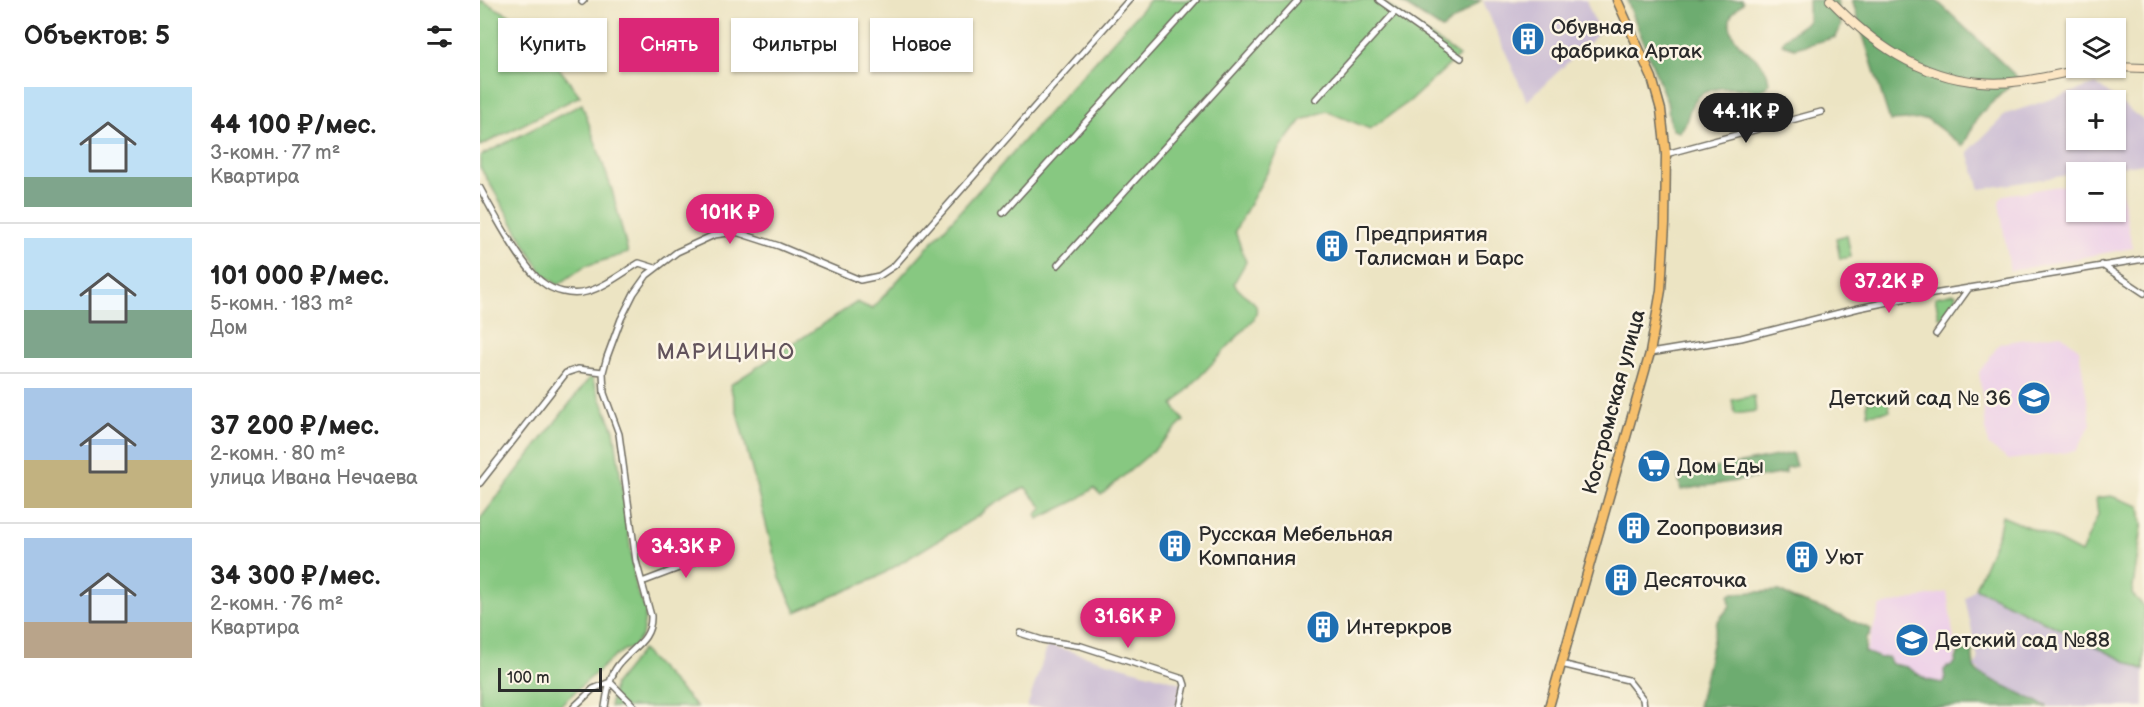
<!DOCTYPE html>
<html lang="ru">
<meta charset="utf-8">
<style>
:root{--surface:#fff;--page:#f6f6f6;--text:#222;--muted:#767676;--line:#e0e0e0;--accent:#db2777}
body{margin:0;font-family:"Balsamiq Sans",sans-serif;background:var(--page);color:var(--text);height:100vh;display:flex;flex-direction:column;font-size:22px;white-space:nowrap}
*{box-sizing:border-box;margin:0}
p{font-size:20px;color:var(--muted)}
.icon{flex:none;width:33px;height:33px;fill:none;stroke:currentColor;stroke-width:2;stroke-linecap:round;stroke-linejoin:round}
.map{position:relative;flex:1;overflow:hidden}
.drawer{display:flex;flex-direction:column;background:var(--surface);width:480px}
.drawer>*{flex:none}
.top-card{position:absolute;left:18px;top:18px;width:570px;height:54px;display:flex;gap:12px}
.buttons{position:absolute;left:1586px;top:18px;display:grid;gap:12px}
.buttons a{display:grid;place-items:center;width:60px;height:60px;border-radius:0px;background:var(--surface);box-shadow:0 2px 4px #0004;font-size:30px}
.scale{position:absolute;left:18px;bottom:15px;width:104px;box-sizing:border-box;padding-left:6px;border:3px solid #2b2b2b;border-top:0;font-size:16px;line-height:21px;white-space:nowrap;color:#2b2b2b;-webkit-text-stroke:4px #fcf5e5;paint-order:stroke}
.price{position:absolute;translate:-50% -51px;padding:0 14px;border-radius:21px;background:var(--accent);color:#fff;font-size:20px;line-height:39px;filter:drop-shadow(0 2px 3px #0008)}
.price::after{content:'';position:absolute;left:50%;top:36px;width:18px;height:14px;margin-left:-9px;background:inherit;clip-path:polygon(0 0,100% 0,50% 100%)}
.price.selected{background:#222;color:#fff}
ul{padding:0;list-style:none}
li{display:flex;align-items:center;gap:18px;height:150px;padding:0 24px}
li+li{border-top:2px solid var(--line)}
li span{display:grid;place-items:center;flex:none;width:168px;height:120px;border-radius:0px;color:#555}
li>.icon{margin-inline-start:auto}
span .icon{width:72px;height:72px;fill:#fffc;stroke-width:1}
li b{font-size:26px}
h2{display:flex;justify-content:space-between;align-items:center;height:72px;padding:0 24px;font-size:26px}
.tag{padding:0 21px;border-radius:0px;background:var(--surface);box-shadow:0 2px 4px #0004;font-size:21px;line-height:54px}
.tag.selected{background:var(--accent);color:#fff}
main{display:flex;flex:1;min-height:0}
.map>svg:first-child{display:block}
</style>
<main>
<section class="drawer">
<h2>Объектов: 5<svg class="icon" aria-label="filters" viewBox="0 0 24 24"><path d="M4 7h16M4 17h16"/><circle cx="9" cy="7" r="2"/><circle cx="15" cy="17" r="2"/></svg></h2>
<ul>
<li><span style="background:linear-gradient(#bfe0f5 75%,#7fa58c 0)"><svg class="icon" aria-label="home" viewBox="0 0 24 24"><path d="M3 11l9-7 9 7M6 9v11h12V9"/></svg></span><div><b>44 100 ₽/мес.</b><p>3-комн. · 77 m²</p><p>Квартира</p></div></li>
<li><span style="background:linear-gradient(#bfe0f5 60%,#7fa58c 0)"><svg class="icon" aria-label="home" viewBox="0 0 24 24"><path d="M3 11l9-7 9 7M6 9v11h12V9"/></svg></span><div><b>101 000 ₽/мес.</b><p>5-комн. · 183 m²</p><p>Дом</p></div></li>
<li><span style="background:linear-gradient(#a9c7e8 60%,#c2b280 0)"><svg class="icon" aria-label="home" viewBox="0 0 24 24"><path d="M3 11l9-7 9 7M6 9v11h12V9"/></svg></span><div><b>37 200 ₽/мес.</b><p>2-комн. · 80 m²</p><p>улица Ивана Нечаева</p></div></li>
<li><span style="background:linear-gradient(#a9c7e8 70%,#b9a48a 0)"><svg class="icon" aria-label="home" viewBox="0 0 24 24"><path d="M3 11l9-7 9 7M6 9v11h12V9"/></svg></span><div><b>34 300 ₽/мес.</b><p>2-комн. · 76 m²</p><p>Квартира</p></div></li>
</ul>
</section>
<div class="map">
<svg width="1664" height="707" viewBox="0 0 1664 707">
<rect width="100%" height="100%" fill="#fcf5e5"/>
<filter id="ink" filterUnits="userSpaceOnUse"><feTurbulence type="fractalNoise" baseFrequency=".0167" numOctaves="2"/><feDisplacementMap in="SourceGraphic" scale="12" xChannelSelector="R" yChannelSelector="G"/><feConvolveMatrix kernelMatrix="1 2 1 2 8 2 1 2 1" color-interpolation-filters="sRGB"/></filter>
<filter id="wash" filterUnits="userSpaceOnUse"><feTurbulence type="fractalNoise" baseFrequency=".008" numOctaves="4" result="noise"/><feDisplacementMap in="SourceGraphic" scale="24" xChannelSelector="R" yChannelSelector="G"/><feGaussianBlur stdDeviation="1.35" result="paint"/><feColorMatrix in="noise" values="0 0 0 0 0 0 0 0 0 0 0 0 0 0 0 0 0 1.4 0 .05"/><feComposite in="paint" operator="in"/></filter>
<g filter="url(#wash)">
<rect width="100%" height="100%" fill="#ece4c3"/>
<!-- built -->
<path fill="#edd0e8" d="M1639,175L1652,248L1530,271L1519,202L1521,198L1524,195L1596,183V212H1635V176Z
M1580,334L1599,349L1611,424L1596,451L1529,460L1508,445L1499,372L1520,343Z
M1467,592L1476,654L1469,687L1383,662L1400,606Z"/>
<!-- industrial -->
<path fill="#ccbed4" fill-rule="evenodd" d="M1106,0L1119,33L1047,101L1003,1Z
M1616,84L1664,121V163L1500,189L1488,152L1526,114ZM1635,100V140H1596V100Z
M1495,588L1664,670V707H1568L1498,673L1499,670L1494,668L1498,660L1485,598Z
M568,645L701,683L697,707H547Z"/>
<!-- green -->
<path fill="#87c881" stroke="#597a56" stroke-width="1.5" d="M0,0L45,23L100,96L0,146Z
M670,0H900L979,56L930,101L890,129L846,111L822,120L800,149L755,231L766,262L754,283C762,300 784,298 774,319L693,405L704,421L672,452L621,495L614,488L595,501L558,519L556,515L563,508L545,487L506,509L500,515L396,578L316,612L300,578L250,385L377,302L392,309Z
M102,104L132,190L148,253L105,266L78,285L62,273L0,167V156Z
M1367,235L1371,257L1360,259L1356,238Z
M1473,293L1476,295V298L1463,317H1459L1455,297Z
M111,376L134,430L156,588L166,611L162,636L152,648L144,650L129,661L78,707H6L0,702V519Z
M1274,396L1276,411L1255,414L1252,400Z
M1408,399L1410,411L1388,414L1387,402Z
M1631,496L1660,506L1662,526L1652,594L1664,606V670L1495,588L1518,535L1522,516L1569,536L1601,553L1618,515L1616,498Z
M162,650L217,707H130L134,685Z"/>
<!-- forest -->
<path fill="#6dac6f" stroke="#4c6c4d" stroke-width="1.5" d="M917,0H1001L962,29Z
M1147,0H1262L1263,3C1253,11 1247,17 1251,30C1257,49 1276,54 1285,69C1288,72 1288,79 1289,83L1286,88L1279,91C1258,89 1227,81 1213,103C1207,113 1208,125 1199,132L1193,130L1190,124L1187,102Z
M1328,0H1357L1361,26L1356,37L1315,48L1302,44L1305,38L1328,21Z
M1372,0H1456L1538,78L1499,115L1483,146L1447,119L1410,121Z
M1312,453L1316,466L1306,468V473L1201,490L1198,475Z
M1300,591L1313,599L1346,610L1391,629L1390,634L1386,638L1385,652L1400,658L1408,657L1412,664L1427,667L1447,680L1462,683L1465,680L1464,670L1467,667H1470L1475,663L1478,653L1492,649L1494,668L1498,673L1568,707H1218L1237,622L1250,606L1249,596L1252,593Z"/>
</g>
<g filter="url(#ink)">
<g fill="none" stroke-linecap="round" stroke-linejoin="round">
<defs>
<path id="minor" d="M899,0L981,58
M102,2L104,0
M836,99L915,12
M1186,154L1341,112
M0,188C12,211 43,268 62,282C73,291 91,296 106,292C125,287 142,273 159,263L175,268
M523,213L716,0
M578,265L818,0
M1622,265L1664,293
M1456,334L1489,288
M1170,353L1261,338L1379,308L1423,299L1664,259
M0,483L86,373L98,369L123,372
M162,582L241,552
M540,633L562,640L601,646L703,679L705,685L700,707
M1081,664L1148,680L1163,699L1164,707
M94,707L113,689L130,682L155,707
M125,707C127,694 129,681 135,670C147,649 172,644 171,616L156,561L139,434L124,393L123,372L127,357L141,319L154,293L167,275L197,252L234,235L256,232L299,246L380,280L399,276L414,266L649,0"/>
<path id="secondary" d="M1350,0C1392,43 1438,77 1500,82C1537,86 1575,74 1610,68
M1635,67L1664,68"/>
<path id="primary" d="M1069,707L1170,353L1181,290L1185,224L1186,154L1181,110L1172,78L1137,0"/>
</defs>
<!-- minor casing -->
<use href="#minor" stroke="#6f6c60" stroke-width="8"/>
<!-- secondary casing -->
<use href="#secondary" stroke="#6f6c60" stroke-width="10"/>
<!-- primary casing -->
<use href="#primary" stroke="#6f6c60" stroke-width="11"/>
<!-- minor -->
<use href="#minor" stroke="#fff" stroke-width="5"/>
<!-- secondary -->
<use href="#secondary" stroke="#fce6c4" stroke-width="8"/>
<!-- primary -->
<use href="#primary" stroke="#f7c06c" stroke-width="8"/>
</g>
</g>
<!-- icons -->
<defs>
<symbol id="building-disc" viewBox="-11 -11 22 22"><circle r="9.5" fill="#1f6fb2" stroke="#fcf5e5"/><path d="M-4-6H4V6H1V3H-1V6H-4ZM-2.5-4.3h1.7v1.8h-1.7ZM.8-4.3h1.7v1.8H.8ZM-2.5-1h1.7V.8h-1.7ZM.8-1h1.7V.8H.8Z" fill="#fff"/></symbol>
<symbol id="school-disc" viewBox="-11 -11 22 22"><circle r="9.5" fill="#1f6fb2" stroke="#fcf5e5"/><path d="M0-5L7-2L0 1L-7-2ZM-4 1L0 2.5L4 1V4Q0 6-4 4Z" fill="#fff"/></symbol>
<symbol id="supermarket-disc" viewBox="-11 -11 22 22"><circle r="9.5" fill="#1f6fb2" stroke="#fcf5e5"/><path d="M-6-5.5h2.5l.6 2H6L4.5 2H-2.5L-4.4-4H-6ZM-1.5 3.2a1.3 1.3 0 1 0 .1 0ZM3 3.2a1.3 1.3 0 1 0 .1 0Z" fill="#fff"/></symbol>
</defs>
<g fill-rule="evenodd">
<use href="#building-disc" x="1029" y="20" width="38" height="38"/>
<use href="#building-disc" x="833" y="227" width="38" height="38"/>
<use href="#school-disc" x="1535" y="379" width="38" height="38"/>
<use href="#supermarket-disc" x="1155" y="447" width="38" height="38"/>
<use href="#building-disc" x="1135" y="509" width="38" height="38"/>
<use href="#building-disc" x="676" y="527" width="38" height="38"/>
<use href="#building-disc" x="1303" y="538" width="38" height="38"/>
<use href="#building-disc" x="1122" y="561" width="38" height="38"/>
<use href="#building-disc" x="824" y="608" width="38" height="38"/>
<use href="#school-disc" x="1413" y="621" width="38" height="38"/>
</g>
<g text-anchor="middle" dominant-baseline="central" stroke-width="5" stroke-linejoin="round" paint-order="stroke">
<!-- poi labels -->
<g font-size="21" fill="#2b2b2b" stroke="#fcf5e5" text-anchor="start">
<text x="1071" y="27">Обувная<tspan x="1071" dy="24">фабрика Артак</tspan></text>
<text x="875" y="234">Предприятия<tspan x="875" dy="24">Талисман и Барс</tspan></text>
<text x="1531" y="398" text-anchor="end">Детский сад № 36</text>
<text x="1197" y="466">Дом Еды</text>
<text x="1177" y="528">Zоопровизия</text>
<text x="718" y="534">Русская Мебельная<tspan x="718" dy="24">Компания</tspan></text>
<text x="1345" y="557">Уют</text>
<text x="1164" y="580">Десяточка</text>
<text x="866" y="627">Интеркров</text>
<text x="1455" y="640">Детский сад №88</text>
</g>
<!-- street labels -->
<g font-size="21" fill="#2b2b2b" stroke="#fcf5e5">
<text transform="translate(1134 402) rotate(-75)">Костромская улица</text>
</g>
<!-- neighbourhood labels -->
<g font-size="22" letter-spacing="1.5" fill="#62535c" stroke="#fcf5e5">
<text x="246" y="352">МАРИЦИНО</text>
</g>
</g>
</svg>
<div class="buttons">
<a><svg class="icon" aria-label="layers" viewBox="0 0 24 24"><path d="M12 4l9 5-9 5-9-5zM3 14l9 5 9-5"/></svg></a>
<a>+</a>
<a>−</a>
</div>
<div class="scale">100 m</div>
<b class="price selected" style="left:1266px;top:144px">44.1K ₽</b>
<b class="price" style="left:250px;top:245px">101K ₽</b>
<b class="price" style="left:1409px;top:314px">37.2K ₽</b>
<b class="price" style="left:206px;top:579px">34.3K ₽</b>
<b class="price" style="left:648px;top:649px">31.6K ₽</b>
<div class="top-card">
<a class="tag">Купить</a>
<a class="tag selected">Снять</a>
<a class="tag">Фильтры</a>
<a class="tag">Новое</a>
</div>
</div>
</main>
